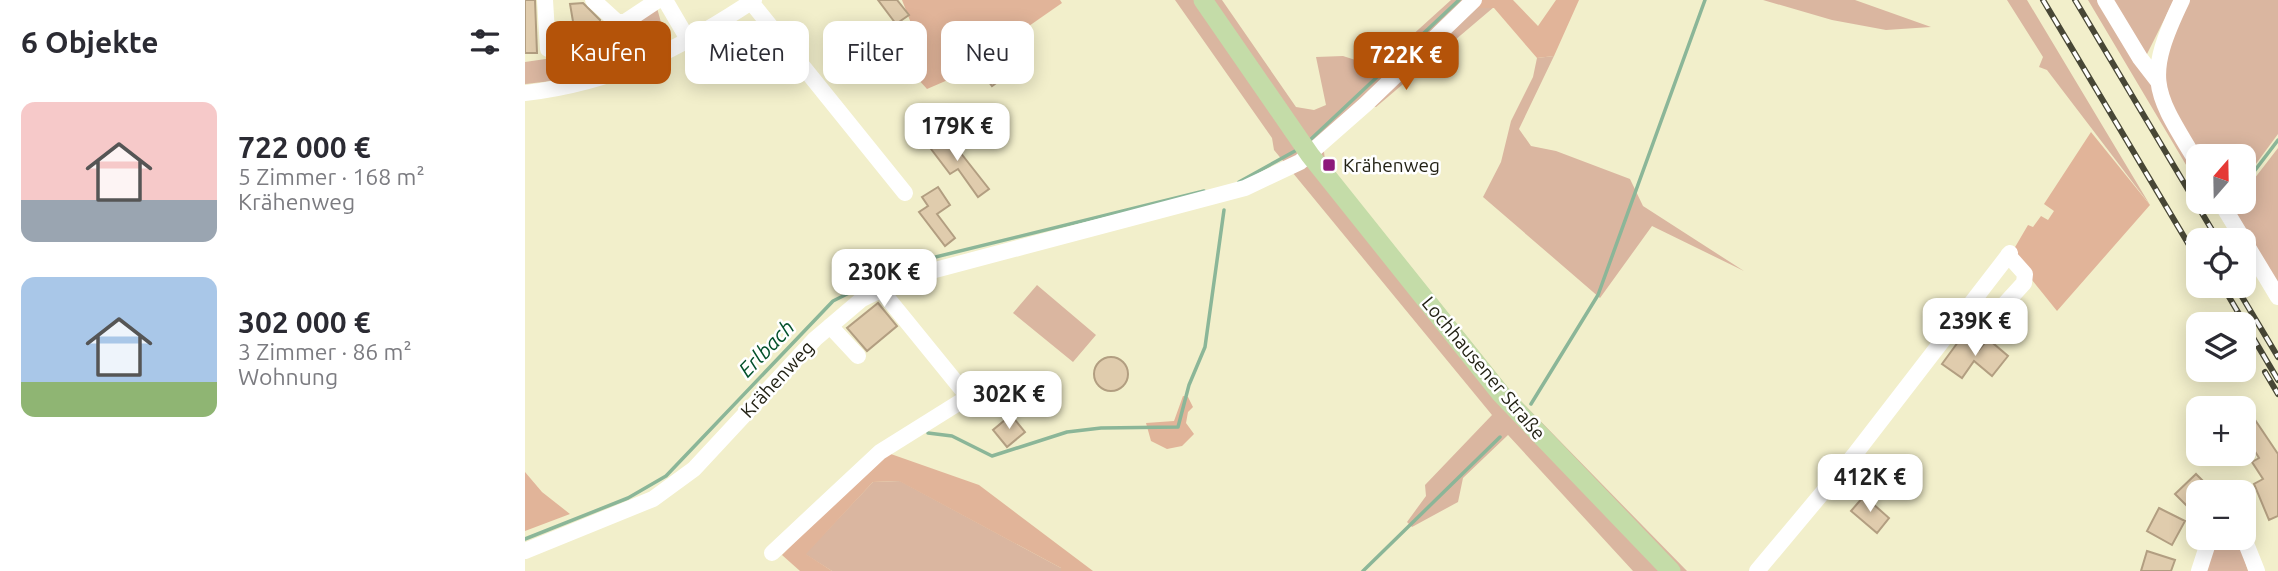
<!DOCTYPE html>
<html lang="de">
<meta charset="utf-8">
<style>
:root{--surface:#fff;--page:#f2f2f3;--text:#2b2b33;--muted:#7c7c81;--accent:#b45309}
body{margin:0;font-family:Ubuntu,sans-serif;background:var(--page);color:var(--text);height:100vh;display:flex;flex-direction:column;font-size:26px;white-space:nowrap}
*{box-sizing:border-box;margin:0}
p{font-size:23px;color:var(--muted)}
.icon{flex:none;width:38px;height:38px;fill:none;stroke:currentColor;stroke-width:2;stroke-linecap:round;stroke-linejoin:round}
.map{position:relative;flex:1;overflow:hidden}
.sheet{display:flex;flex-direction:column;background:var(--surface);width:525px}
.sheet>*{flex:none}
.hud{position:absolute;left:21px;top:21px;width:665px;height:63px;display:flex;gap:14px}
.needle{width:46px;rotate:20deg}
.tools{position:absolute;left:1661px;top:144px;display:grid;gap:14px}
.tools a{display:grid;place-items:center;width:70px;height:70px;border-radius:14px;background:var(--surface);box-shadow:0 4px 18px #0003;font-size:35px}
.price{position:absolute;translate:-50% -60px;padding:0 16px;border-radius:14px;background:#fff;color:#222;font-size:23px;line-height:46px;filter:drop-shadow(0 2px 4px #0008)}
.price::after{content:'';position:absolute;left:50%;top:42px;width:21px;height:16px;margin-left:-10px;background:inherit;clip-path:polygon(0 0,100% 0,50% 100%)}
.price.current{background:var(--accent);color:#fff}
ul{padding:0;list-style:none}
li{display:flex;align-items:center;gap:21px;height:175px;padding:0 21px}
li span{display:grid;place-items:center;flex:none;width:196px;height:140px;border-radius:14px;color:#555}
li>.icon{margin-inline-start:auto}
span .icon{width:84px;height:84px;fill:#fffc;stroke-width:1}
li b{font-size:30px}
h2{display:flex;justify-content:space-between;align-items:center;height:84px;padding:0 21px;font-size:30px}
.chip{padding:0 24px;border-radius:14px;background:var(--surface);box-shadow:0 4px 18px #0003;font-size:24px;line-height:63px}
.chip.current{background:var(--accent);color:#fff}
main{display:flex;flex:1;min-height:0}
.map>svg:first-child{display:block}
</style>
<main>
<section class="sheet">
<h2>6 Objekte<svg class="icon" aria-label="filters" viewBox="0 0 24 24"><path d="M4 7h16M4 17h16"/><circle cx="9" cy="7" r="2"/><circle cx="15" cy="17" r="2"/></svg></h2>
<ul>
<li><span style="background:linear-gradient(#f6c9c9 70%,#9aa5b1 0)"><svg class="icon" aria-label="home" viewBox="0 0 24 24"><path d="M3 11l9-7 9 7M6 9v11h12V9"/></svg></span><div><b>722 000 €</b><p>5 Zimmer · 168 m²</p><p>Krähenweg</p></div></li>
<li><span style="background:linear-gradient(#a9c7e8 75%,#8fb573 0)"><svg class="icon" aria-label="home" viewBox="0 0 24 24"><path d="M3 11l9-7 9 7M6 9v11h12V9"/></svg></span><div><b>302 000 €</b><p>3 Zimmer · 86 m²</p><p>Wohnung</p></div></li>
</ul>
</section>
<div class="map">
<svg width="1753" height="571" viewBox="0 0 1753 571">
<rect width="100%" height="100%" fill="#f2efcb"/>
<!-- green -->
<path fill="#dab6a0" d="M650,0H697L771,107L789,110L801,105L791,57L818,56L852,67L926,0H937L941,4L791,143L799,152L800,160L984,389L1162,571H1108L983,435L938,478L933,502L887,527L882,522L901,496L900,485L967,415L749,150L747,138Z
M1238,0H1330L1406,27L1361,30L1307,20Z
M1482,0H1502L1625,205L1522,70L1514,67L1518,57Z
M1563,0H1578L1673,167V185Z
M1584,0H1649L1621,56Z
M1663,0H1753V134L1719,180L1718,156H1677C1657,125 1632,89 1641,50C1645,33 1656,16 1663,0Z
M969,7L851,107L841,104L944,8Z
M132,8L139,33C122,67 36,81 0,84V62L48,55Z
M1029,56L994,129L1006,146L1031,151L1105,179L1118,206L1219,271L1127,226L1075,298L958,197L976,162L986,121L1008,77L1012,58Z
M1753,148V285L1706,208L1711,201H1718L1719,192Z
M512,285L571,335L548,362L488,313Z
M375,481L536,568V571H307L280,554L348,482Z
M1693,537H1710L1714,542L1723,571H1681Z"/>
<!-- forest -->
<path fill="#e1b499" d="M377,0H535L537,3L432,76L402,89L374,58L396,49Z
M937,0H988L1013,26L1031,0H1054L1029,56L1012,58L969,8H944Z
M1566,132L1625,205L1532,311L1486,254L1503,225L1508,227L1516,216L1523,220L1529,211L1519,204Z
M658,396L663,397L668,407L663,412L661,423L669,434L657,446L642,449L626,441L621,423L649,421Z
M363,453L454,485L568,571H536V568L374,481L348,482L281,554L307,571H275L257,555L328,482Z
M0,472L17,492L45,514L0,531Z"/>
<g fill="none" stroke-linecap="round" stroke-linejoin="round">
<!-- stream -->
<path stroke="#8bb698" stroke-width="3.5" d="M786,139L934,0
M714,182L770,151
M1718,186L1753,140
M1006,404L1073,295L1180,0
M403,433L427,436L467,456L542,432L576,428L653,427L664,385L680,347L699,210
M0,539L103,498L141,476L308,301L382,264L679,191
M838,571L975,437"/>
</g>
<!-- building -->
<path fill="#e0ccad" stroke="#b29e81" stroke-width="2" d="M0,0H10L12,53H0Z
M353,0H372L384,15L371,24Z
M58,3L75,20L74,37L51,39L45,4Z
M316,56L326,68L314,78L304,65Z
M471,60L482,75L467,86L456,71Z
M420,133L464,189L453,197L433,169L425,174L403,145Z
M413,187L425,205L412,214L430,238L420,246L394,212L403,206L397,197Z
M353,303L372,326L342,351L322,328Z
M1436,338L1454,350L1463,339L1483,356L1467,376L1449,361L1437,378L1417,364Z
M569 374a17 17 0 1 1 34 0a17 17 0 1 1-34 0Z
M1718,402L1753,454V516L1744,520L1729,484L1738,479L1727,462L1734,458L1718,432Z
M486,415L500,432L482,447L468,430Z
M1671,474L1689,492H1673V517L1650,494Z
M1339,496L1364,518L1352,533L1326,511Z
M1634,508L1660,521L1647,545L1622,531Z
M1622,551L1650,560L1646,571H1616Z"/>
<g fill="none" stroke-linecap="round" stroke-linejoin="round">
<!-- minor -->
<path stroke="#fff" stroke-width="16" d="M20,0L23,49
M68,0L92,22H100L133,0
M140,0L164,41
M1580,0L1615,58L1632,80
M1657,0C1618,81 1629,91 1673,164
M226,2L380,193
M0,93C89,83 155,49 229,0
M1695,201L1753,297
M1435,317L1445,326L1456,330L1499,283L1500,274L1483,255
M305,326L333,356
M1718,536L1732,571
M0,551L128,499L169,469L290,339L337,299L380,278L720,188L775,162L841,104L949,0
M247,553L355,452L443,397L356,290
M1232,571L1330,454L1485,253
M1674,571L1685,537"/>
<!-- major -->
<path stroke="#c4dca8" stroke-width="19" d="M678,0L785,155L976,394L1146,571"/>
<defs>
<path id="rail" d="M1518,0L1673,260
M1550,0L1693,240
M1697,285L1753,380
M1710,285L1753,357
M1740,372L1753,394"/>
</defs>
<!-- rail casing -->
<use href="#rail" stroke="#484736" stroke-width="6"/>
<!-- rail -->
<use href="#rail" stroke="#fff" stroke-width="3.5" stroke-dasharray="10" stroke-linecap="butt"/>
</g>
<!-- markers -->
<rect fill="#8d197a" stroke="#fff" stroke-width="2.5" x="797" y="158" width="14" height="14" rx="3.5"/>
<g text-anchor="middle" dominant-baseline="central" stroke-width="5" stroke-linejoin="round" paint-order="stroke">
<!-- poi labels -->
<g font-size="19" fill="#232215" stroke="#fff" text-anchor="start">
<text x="818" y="165">Krähenweg</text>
</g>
<!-- street labels -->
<g font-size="19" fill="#232215" stroke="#fff">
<text transform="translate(959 368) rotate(50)">Lochhausener Straße</text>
<text transform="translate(252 379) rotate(-47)">Krähenweg</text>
</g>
<!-- water labels -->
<g font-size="21" font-style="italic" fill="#03512b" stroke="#fff">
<text transform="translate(241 348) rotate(-46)">Erlbach</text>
</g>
</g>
</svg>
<div class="tools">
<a><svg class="needle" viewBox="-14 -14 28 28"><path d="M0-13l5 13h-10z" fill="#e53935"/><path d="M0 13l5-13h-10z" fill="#7c7c81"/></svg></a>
<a><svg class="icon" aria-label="locate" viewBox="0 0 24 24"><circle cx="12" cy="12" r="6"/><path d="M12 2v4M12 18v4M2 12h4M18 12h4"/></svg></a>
<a><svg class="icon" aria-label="layers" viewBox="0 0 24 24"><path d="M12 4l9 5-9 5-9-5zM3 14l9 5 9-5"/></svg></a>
<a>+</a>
<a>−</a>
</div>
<b class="price current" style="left:881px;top:92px">722K €</b>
<b class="price" style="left:432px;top:163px">179K €</b>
<b class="price" style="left:359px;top:309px">230K €</b>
<b class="price" style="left:1450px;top:358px">239K €</b>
<b class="price" style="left:484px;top:431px">302K €</b>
<b class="price" style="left:1345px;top:514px">412K €</b>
<div class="hud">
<a class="chip current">Kaufen</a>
<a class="chip">Mieten</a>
<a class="chip">Filter</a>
<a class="chip">Neu</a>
</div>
</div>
</main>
